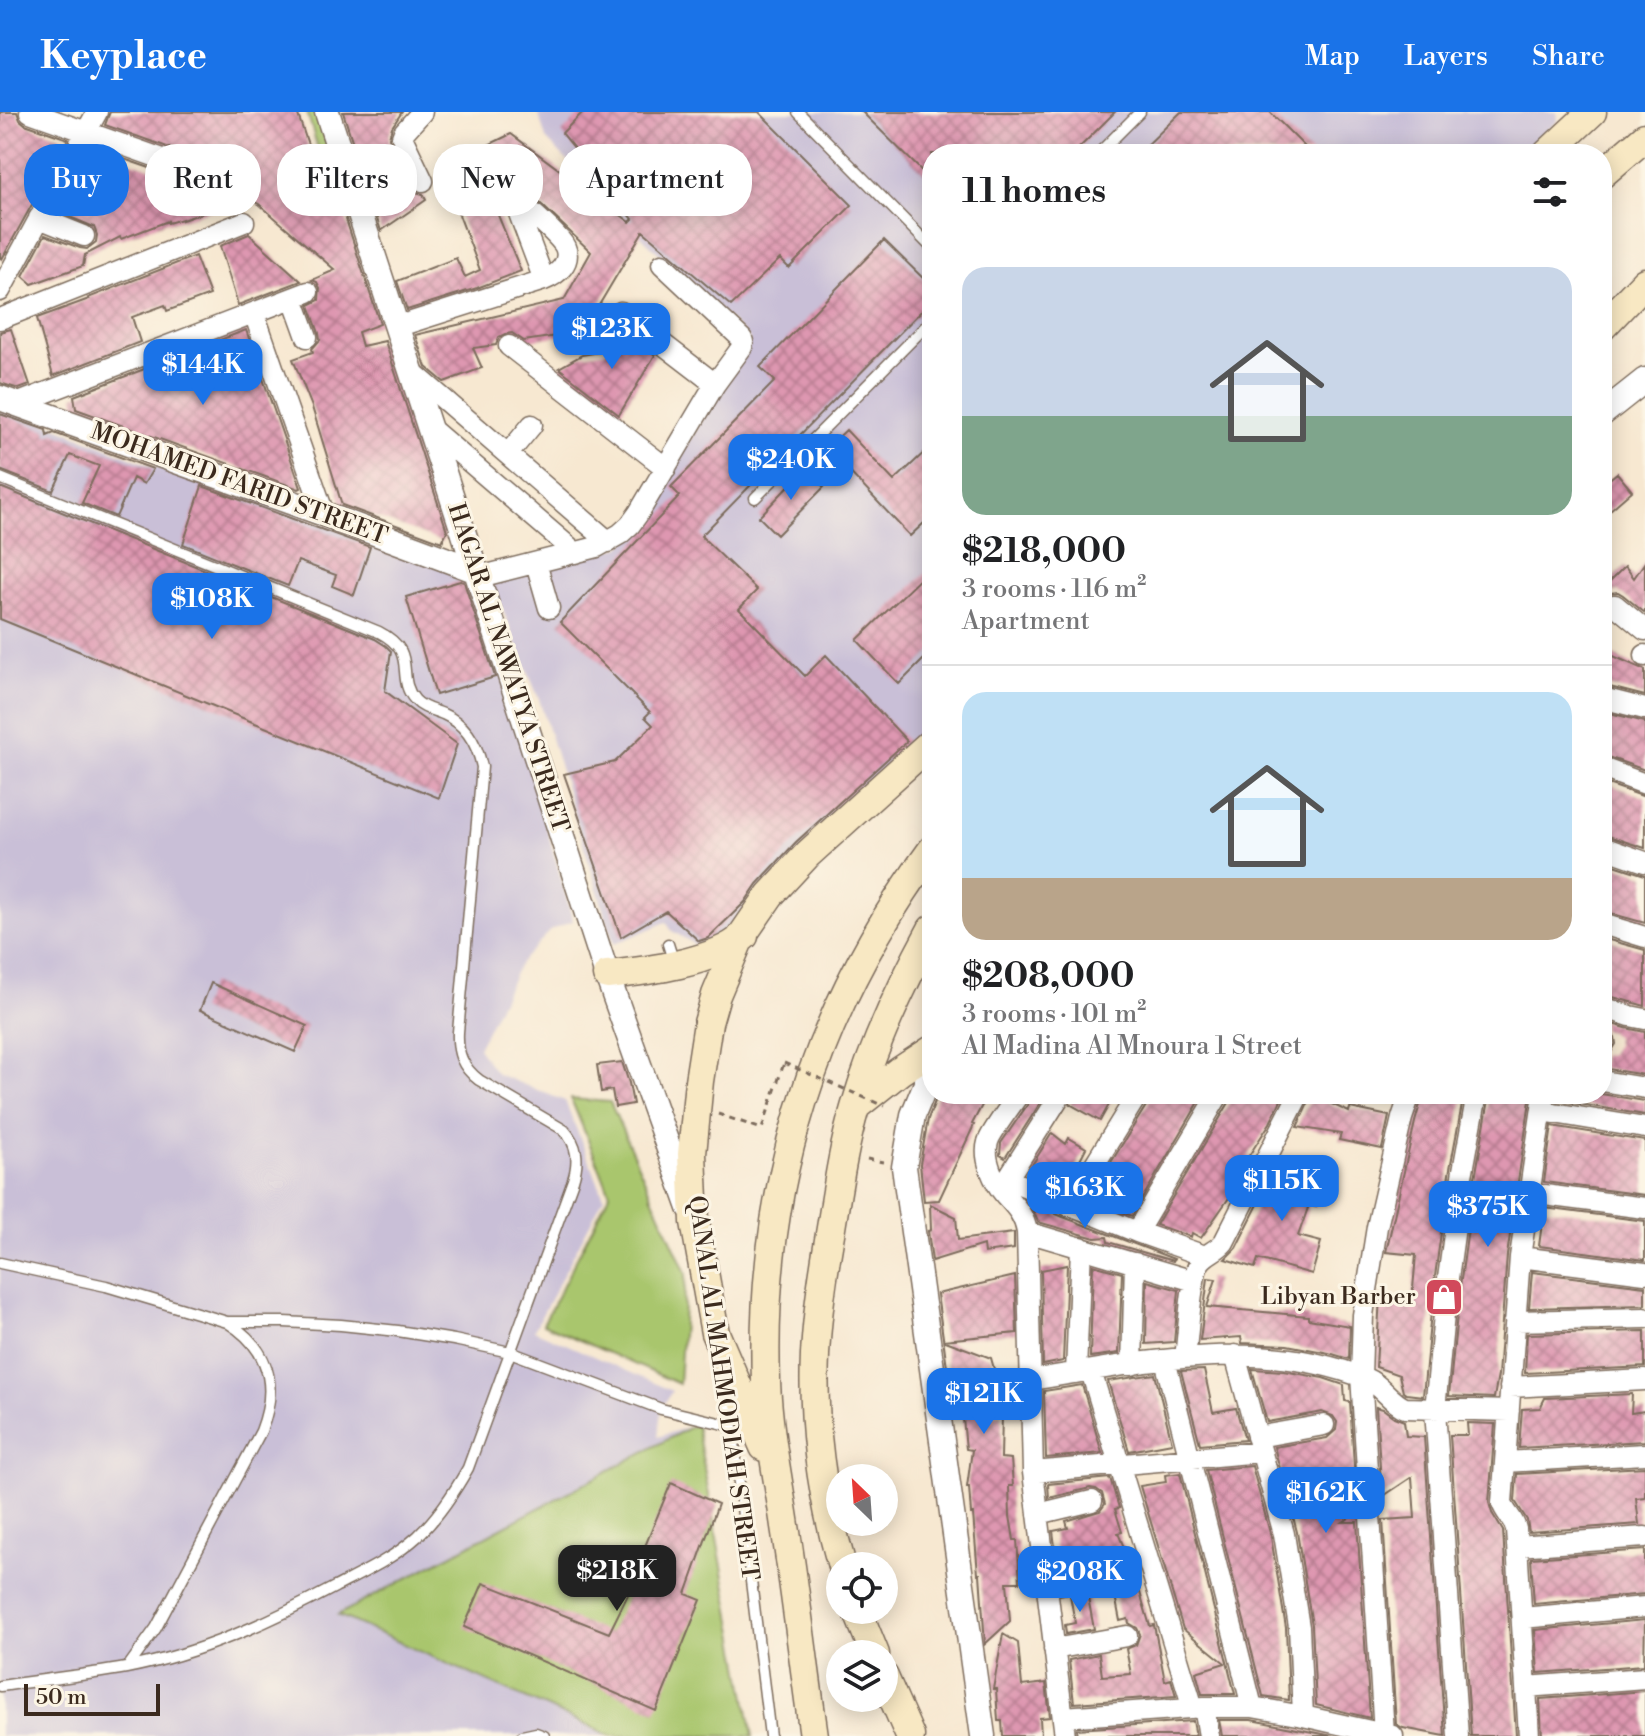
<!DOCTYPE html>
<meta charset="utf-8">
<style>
:root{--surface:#fff;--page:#f2f2f2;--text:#202124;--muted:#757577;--line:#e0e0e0;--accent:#1a73e8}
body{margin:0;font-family:"Libre Bodoni",serif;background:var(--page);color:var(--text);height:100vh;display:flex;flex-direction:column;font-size:30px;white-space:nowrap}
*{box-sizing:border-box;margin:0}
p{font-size:26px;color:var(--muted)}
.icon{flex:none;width:44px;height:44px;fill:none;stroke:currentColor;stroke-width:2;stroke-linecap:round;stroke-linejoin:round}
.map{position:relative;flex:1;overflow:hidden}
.panel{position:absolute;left:922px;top:32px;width:690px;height:960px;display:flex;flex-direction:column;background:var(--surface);border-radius:32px;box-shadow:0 4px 20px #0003}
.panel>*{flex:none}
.top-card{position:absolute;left:24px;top:32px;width:760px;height:72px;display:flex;gap:16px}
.needle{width:52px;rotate:335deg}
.buttons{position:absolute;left:826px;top:1352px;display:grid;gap:16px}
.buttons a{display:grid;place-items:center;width:72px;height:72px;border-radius:50%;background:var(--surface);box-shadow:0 4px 20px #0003;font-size:40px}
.scale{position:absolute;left:24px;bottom:20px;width:136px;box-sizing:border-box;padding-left:8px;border:4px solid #3b2a1e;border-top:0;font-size:22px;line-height:28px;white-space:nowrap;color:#3b2a1e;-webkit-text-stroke:6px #fcf5e5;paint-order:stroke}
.price{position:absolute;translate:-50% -68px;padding:0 18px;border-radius:16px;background:var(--accent);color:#fff;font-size:26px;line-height:52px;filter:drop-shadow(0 2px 4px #0008)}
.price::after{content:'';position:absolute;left:50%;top:48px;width:24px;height:18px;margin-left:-12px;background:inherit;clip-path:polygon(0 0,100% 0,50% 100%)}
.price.active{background:#222;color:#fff}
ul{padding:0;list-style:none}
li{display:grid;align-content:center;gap:16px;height:424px;padding:0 40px}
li+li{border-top:2px solid var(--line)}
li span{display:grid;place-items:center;height:248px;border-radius:24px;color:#555}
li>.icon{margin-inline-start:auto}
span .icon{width:144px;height:144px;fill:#fffc;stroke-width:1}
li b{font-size:34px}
h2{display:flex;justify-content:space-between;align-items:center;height:96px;padding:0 40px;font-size:34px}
.chip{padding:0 28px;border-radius:32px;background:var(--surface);box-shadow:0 4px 20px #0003;font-size:28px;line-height:72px}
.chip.active{background:var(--accent);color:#fff}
header{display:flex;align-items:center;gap:48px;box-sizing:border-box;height:112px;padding:0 40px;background:var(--accent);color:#fff}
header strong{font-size:38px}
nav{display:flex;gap:44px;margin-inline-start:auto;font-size:28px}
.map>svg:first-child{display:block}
</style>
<header>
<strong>Keyplace</strong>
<nav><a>Map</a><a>Layers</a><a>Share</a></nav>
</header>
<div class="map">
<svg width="1645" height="1624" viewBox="0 0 1645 1624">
<defs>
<pattern id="building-cross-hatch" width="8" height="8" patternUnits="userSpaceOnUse" patternTransform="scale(2)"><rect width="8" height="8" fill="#de97b1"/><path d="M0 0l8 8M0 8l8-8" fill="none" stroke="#b57b8f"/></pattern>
</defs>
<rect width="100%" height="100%" fill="#fcf5e5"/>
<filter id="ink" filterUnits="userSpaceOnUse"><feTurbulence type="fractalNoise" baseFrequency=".0125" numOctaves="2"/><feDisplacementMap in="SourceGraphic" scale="16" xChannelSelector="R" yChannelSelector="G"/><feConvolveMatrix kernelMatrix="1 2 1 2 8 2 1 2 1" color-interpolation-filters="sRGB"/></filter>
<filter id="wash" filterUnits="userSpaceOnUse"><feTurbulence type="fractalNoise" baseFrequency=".006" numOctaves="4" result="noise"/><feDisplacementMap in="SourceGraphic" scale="32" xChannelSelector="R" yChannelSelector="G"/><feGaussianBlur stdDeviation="1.8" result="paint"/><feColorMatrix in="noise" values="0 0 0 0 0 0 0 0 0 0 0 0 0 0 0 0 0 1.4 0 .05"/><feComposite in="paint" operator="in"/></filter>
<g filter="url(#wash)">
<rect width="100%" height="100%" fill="#f7e8d1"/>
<!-- industrial -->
<path fill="#c9bfd7" d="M538,0H1557L1558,9L1521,42H932V619L737,820L701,836L672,819L666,810L614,832L539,587L491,469L621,435L637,417L750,227L646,129L546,27Z
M0,292L154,355L204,366L467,466L503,563L573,809L551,818L520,851L478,936L497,962L565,989L604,1085L534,1218L672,1279L661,1297L658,1325L696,1312L753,1624H0Z"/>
<!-- park -->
<path fill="#a9c66d" stroke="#727846" stroke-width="2" d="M307,0H337L362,79L332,83Z
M571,987L610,990L686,1161L679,1272L543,1212L610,1081Z
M696,1312L753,1624H611L338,1503Z"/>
<g id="blocks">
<!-- building -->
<path fill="url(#building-cross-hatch)" d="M0,0H17L20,8L25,12L68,27L2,147L0,146Z
M110,0H297L326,86L334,92H341L380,212L358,220L362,234L385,229L447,419L442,430L342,393L312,295L293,247L313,240L312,237L320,228L319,221L309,193L319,188L320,176L317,170L312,168L335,158L259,92L247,86L182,108V107L168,111V109L121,127L120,125L85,143L83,154L32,172L23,164L45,123L80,136L87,137L96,130L97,123L94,115L58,100L92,36L170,63L177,64L186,56L187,48L179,39L105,13Z
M343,0H402L392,15L389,25L390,30L411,75L416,80L423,82L426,88L381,119Z
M583,0H759L852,93L789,156L780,147L731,194L643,119L583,220L524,229L512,221L505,222L499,225L496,233L473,236L482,256L444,270L426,255L415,223L564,188L591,140L520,72L512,68L478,38L511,22L630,110L633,107L562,21Z
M862,0H1115L1073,42H932V69Z
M1181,0H1270L1312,42H1138Z
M472,40L521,159L477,176L407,198L397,169L456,146L465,165L480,158L441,55Z
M249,122L301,169L238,193L220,134Z
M884,128L932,175V188L701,424L757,478L739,497L805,564L826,543L907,629L796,730L757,772L745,790L708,826L699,829L666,799L621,825L564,662L615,650L653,613L645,605L650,600L560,510L680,384L671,375L775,269L760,255Z
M195,144L210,183L167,199L165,193L132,205L140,230L53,264L37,206L89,187L88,186Z
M11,217L30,273L19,277L0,271V220Z
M246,218L301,376L299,377L76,297L74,284Z
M624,219L655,243L619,303L559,256L582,243L606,239L615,224Z
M0,302L46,318L47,324L54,321L153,357L144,372L133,366L116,405L82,391L99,354L70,343L53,379L0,358Z
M846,318L894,369L932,333V419L924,411L910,424L827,336Z
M805,357L824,375L777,423L759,405Z
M1617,361L1632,379L1602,405V373Z
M202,374L370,435L354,483L332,474L336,463L298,449L288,474L183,432Z
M0,375L375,527L386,534L391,539L385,579L457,632L439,686L0,507Z
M1645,450V501L1623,483L1618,480L1609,481L1603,476L1625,454L1634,466Z
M932,455V539L899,572L857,528Z
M460,469L464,470L495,565L436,583L406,485Z
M1602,539L1645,558V584L1602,573Z
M1602,599L1645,610V658L1602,643Z
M1602,670L1645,685V736L1602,722Z
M1602,749L1645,763V811L1602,799Z
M1602,826L1645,838V894L1602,882Z
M211,871L307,914L295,940L200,898Z
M1602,909L1626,916L1645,920V963L1602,956V944L1610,942L1616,932L1615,925L1610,920L1602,918Z
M622,950L629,971L633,992L615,995L612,978L601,980L597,953Z
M938,982H988L972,1012L974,1013L939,1088L924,1089L920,1052L928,1007Z
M1032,982H1046L1005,1046L1000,1043L1001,1031L1030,989Z
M1074,982H1115L1100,1009L1070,992Z
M1151,982H1186L1199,990L1132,1104L1089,1086L1149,989Z
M1232,982H1284L1270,1011L1248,1045L1252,1046L1240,1070L1201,1126L1192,1121L1191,1125L1156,1113L1230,989Z
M1423,982H1464L1449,1062L1433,1179L1423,1284L1406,1282L1403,1280L1399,1263L1376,1255L1380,1184L1412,1188L1416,1143L1386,1140L1415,1010Z
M1490,982H1531L1507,1143L1498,1263L1494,1286L1449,1284L1459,1182L1475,1066Z
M1557,982H1601L1645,989V1003L1556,988Z
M1312,983L1349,1000L1350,996L1389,1004L1382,1037L1339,1028L1341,1022L1297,1015Z
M1552,1014L1645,1029V1083L1544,1070Z
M1052,1021L1066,1032L1069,1026L1086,1036L1065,1076L1027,1061Z
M1278,1053L1324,1064L1316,1095L1309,1093L1298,1124L1321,1130L1312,1162L1258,1147L1255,1156L1225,1147L1236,1136Z
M1031,1091L1063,1105L1174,1147L1173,1149L1108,1130L1107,1125L1095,1126L1038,1110L1031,1094Z
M930,1092L956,1105L958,1128L1014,1121V1137L984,1141L983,1133L932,1149L928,1119L931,1118Z
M1544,1096L1645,1109V1148L1539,1134Z
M1067,1153L1063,1249L1043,1253L1041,1158Z
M1093,1153L1122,1161L1119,1241L1090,1245Z
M1532,1160L1645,1174V1193L1529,1196Z
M1015,1164L1017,1221L943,1228L991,1246L996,1264H993L995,1269L984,1271L985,1289L990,1303L1002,1302L1001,1346L1011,1347L1013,1374H1009L1010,1404L1014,1428H1017L1020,1470H1007L1010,1509L985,1532L980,1462H978L973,1402H971L969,1375H967L972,1338L966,1337L961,1286L952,1288L951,1284L937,1182Z
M1208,1166L1216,1167L1207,1195L1308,1204V1207L1350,1214L1349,1247L1329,1241L1287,1233L1242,1231L1241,1225L1200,1228Z
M1147,1169L1179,1178L1174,1230L1146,1232Z
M1645,1219V1255L1525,1261L1527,1222Z
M1252,1257L1283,1259L1323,1266L1344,1273L1345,1289L1350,1290L1357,1401L1343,1410H1357L1370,1606L1316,1593L1312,1513L1297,1420L1291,1397L1325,1393L1329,1388L1331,1380L1324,1371L1318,1369L1284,1371L1274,1335L1327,1326L1336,1318L1337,1310L1333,1304L1322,1300L1267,1310Z
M1204,1258L1213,1300L1236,1296L1245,1328L1200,1332L1181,1259Z
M1155,1262L1172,1331L1129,1339L1108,1269Z
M1082,1273L1102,1341L1046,1346L1044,1279Z
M1632,1282L1631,1301L1645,1299V1329L1519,1336L1522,1297L1540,1296L1545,1286Z
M1376,1295L1383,1297L1394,1305L1404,1309L1406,1324L1424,1325L1445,1624L1403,1616L1396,1612L1383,1408L1415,1406L1412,1365L1382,1385Z
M1467,1311L1495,1312L1489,1391L1492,1401L1503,1419L1516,1624H1471L1450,1323H1468Z
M1252,1354L1271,1425L1286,1516L1289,1588L1263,1584L1206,1358Z
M1645,1355V1385L1636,1386L1639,1412L1529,1420L1527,1408L1515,1389L1517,1362Z
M1180,1361L1235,1582H1202L1196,1560L1225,1551L1183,1517L1140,1374L1166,1370L1165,1363Z
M1110,1366L1119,1396L1115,1397L1122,1420L1118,1421L1133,1457L1150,1514L1154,1513L1165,1569L1171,1567L1176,1584L1074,1591L1069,1548L1099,1542L1102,1564L1131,1562L1126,1537L1136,1533L1140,1522L1137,1516L1129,1511L1128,1507L1120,1509L1113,1473L1119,1467L1120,1460L1116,1453L1108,1449L1106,1438L1080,1443L1082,1454L1058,1458L1053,1419L1068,1416L1066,1409L1100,1399L1105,1392L1102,1381L1096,1377L1090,1376L1049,1386L1048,1372Z
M671,1371L718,1392L686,1482L701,1488L656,1599L464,1515L483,1471L609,1521L646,1446L641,1444Z
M1645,1438V1482L1534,1492L1531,1446Z
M1087,1480L1094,1517L1066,1522L1065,1513L1075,1511L1070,1483Z
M1645,1508L1644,1553L1538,1561L1535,1518Z
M1003,1522L1018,1531L1022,1574L1046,1571L1050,1605L1040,1606L1041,1624H1003L1002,1609H998L996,1577H993Z
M1645,1579V1624H1542L1540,1587Z
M1219,1608H1251L1333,1624H1222Z
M1193,1609L1196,1624H1078L1077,1617Z"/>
</g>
</g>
<g filter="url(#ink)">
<use href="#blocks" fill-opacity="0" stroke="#7d6c5d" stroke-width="2"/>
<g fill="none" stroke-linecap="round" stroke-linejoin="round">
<defs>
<path id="service" d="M798,0L932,136
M1098,42L1140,0
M0,366L379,520C420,541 394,564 415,588C422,596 433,598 443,602C466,612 477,631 482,655L458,920C457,941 462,955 479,968L564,1018C578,1033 579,1049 573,1068L468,1356C454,1381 439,1404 418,1424C394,1446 364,1460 335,1475C269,1510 200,1542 126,1556C85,1563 42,1568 0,1574
M755,386L932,208
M668,832L674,851
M0,1151L106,1174L227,1210C269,1236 279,1273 261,1319L156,1516L128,1555
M229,1210H284L341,1213L398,1219L454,1228L510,1240L661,1297L732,1314
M724,1271L732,1314L770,1624
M522,1624L536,1621L544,1624"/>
<path id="minor" d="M30,0L174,51
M422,0L404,20L402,25L423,69
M514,88L544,168
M39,106L84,124
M0,179L97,0
M293,186L307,225
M621,200L715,272
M254,201L324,402
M0,207L244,110
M396,215L544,168C557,163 572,151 565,135C560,124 522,92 511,81
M509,234L666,356
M410,258L609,430
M16,292L308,180
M429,315L576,441
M508,342L532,313
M536,451L549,496
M479,465L597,435L620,422L630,413L638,402L715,272L742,235L743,230L742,227L662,152
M1602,495L1615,493L1645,518
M1645,544V543
M1602,586L1645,597
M1602,656L1645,672
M1602,735L1645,750
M1602,812L1645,825
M1602,895L1630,904L1645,907
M1602,931H1603
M1602,969L1645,976
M1019,982C1013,991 990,1021 988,1030C983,1047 994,1070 1005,1083C1016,1095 1024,1103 1027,1120L1033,1360L1065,1624
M1542,999L1645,1016
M1007,1067L1137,1120L1205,1144
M1001,1077L1061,982
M1529,1081L1645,1096
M1069,1094L1138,982
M1027,1120L1194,1169
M1137,1120L1219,982
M1520,1145L1645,1161
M1515,1209L1645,1206
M1235,1243L1284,1422L1299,1515L1303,1604
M1185,1245C1188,1226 1191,1162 1200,1150C1206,1141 1217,1139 1224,1130L1299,982
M1165,1248L1252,1595
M1132,1253L1135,1151
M1091,1259L1193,1596
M1076,1261L1081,1135
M1030,1268C1141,1251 1259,1223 1367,1267C1382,1273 1390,1290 1405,1296L1509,1299
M1510,1275L1645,1268
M1257,1325L1324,1313
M1505,1350L1645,1342
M1033,1360L1261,1340
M1274,1385L1318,1382
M1038,1402L1092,1389
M1517,1434L1645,1425
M1047,1475L1107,1462
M1522,1506L1645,1495
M1054,1537L1127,1524
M1526,1575L1645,1566
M1204,1595L1209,1624
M1063,1605L1204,1595H1252L1303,1604L1393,1624
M1384,1621L1361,1264L1363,1203L1377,1115L1402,1006L1410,982
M1458,1624L1435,1298L1446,1181L1462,1064L1477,982
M1529,1624L1516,1417C1514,1407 1505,1401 1502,1391L1520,1145L1544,982"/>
<path id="tertiary" d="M327,0L607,863L690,1096
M0,286L324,402L477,459
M1602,302L1645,268
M932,957L913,1003L904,1055L983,1624"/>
<path id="secondary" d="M1547,42L1592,0
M1602,62L1645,25
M1602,215L1645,170
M607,863C646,859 715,851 744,824
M856,994L900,959L932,938
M764,1335L715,1221L695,1110L692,1042L699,969L708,911L716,883L739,828L770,783L808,742L932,630
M842,1454C822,1385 812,1314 815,1243C817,1202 823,1162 830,1122C837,1080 843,1036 855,996C873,933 901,874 932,817
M857,1498L875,1542
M884,1565L910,1624
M814,1624C804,1554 796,1484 785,1414C778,1366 768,1319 766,1270C759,1072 815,897 932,738"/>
</defs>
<!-- service casing -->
<use href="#service" stroke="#7d6c5d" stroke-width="13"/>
<!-- minor casing -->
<use href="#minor" stroke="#7d6c5d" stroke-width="23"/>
<!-- tertiary casing -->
<use href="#tertiary" stroke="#7d6c5d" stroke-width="27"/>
<!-- secondary casing -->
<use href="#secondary" stroke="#7d6c5d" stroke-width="31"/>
<!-- path -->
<path stroke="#7d6c5d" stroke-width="3" stroke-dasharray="6 6" stroke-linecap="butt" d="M718,1002L762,1017L784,951
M867,1047L883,1050"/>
<!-- service -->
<use href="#service" stroke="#fff" stroke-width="10"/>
<!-- minor -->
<use href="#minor" stroke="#fff" stroke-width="20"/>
<!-- tertiary -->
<use href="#tertiary" stroke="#fff" stroke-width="24"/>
<!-- secondary -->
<use href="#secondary" stroke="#f8e8c3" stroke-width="28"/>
<!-- path-bridge -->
<path stroke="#7d6c5d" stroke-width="3" stroke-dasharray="6 6" stroke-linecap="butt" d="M784,951L884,994"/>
</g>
</g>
<!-- icons -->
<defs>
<symbol id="shop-square" viewBox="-11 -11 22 22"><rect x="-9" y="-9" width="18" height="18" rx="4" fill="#d1495b" stroke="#fcf5e5"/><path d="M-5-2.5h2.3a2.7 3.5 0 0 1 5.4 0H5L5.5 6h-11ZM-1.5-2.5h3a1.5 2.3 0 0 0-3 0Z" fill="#fff"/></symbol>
</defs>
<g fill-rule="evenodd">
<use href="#shop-square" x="1422" y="1163" width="44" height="44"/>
</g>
<g text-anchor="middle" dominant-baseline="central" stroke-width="6" stroke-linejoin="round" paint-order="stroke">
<!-- street labels -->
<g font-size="24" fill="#3b2a1e" stroke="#fcf5e5">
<text transform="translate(239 372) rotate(20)">MOHAMED FARID STREET</text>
<text transform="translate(508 556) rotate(72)">HAGAR AL NAWATYA STREET</text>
<text transform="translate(723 1276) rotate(82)">QANAL AL MAHMODIAH STREET</text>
</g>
<!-- poi labels -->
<g font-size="24" fill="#3b2a1e" stroke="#fcf5e5" text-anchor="end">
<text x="1416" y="1185">Libyan Barber</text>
</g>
</g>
</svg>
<div class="buttons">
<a><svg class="needle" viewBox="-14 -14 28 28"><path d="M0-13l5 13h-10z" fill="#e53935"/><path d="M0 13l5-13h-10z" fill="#757577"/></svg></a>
<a><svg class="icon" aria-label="locate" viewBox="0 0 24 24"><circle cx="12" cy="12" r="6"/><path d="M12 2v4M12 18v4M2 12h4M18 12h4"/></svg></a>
<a><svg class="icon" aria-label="layers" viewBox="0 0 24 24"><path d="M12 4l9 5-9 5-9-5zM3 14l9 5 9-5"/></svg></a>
</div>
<div class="scale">50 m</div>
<b class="price" style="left:612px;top:259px">$123K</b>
<b class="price" style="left:203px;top:295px">$144K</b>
<b class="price" style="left:791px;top:390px">$240K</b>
<b class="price" style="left:212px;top:529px">$108K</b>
<b class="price" style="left:1282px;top:1111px">$115K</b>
<b class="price" style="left:1085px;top:1118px">$163K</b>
<b class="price" style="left:1488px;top:1137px">$375K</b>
<b class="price" style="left:984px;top:1324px">$121K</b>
<b class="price" style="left:1326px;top:1423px">$162K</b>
<b class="price active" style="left:617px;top:1501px">$218K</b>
<b class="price" style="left:1080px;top:1502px">$208K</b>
<div class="top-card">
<a class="chip active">Buy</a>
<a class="chip">Rent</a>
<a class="chip">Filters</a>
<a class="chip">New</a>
<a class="chip">Apartment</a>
</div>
<section class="panel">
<h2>11 homes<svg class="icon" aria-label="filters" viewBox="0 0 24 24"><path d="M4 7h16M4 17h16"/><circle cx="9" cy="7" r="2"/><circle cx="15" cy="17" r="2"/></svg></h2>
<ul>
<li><span style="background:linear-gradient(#c9d6e8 60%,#7fa58c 0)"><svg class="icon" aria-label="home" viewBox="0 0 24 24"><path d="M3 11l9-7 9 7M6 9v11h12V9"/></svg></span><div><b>$218,000</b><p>3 rooms · 116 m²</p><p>Apartment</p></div></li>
<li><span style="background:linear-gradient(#bfe0f5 75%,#b9a48a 0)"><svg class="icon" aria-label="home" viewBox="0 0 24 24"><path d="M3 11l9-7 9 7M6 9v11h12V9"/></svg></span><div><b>$208,000</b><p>3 rooms · 101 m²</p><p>Al Madina Al Mnoura 1 Street</p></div></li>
</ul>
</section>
</div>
